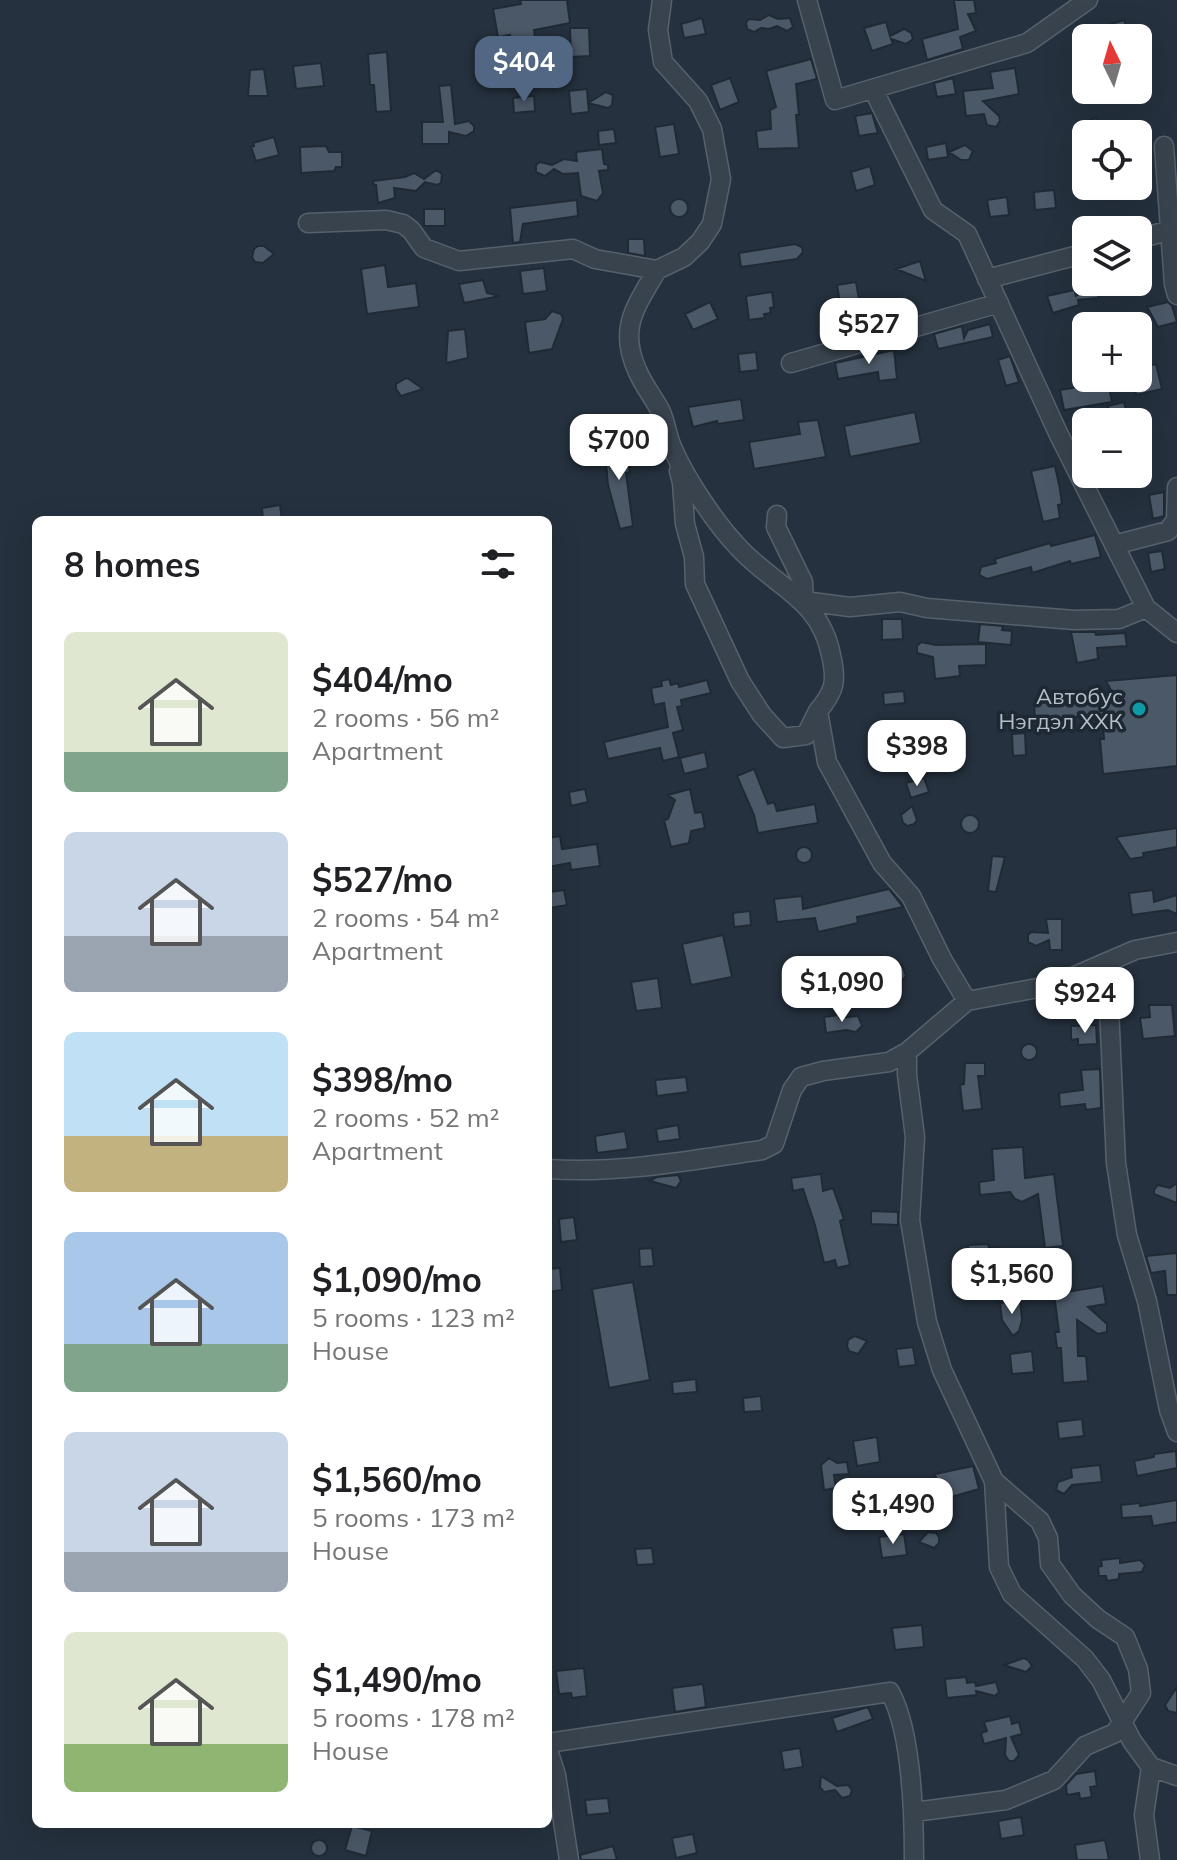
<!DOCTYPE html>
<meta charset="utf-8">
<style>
:root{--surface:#fff;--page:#f6f6f6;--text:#202124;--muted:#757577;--accent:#516783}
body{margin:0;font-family:Mulish,sans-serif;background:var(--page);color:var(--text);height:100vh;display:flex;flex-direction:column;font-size:30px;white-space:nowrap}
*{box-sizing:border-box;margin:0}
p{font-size:26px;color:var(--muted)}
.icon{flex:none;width:44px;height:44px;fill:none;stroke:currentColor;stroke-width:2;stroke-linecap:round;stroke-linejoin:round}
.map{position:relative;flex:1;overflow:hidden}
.drawer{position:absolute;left:32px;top:516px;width:520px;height:1312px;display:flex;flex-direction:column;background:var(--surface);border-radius:12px;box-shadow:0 8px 32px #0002}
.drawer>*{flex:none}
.needle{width:52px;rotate:355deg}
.tools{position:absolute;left:1072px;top:24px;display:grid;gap:16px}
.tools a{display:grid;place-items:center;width:80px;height:80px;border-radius:12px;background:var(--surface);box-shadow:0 8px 32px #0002;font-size:40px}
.price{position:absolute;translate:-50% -68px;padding:0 18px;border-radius:16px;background:#fff;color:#222;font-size:26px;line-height:52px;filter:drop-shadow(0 2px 4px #0008)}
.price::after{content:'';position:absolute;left:50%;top:48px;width:24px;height:18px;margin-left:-12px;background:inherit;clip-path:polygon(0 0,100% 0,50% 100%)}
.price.active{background:var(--accent);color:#fff}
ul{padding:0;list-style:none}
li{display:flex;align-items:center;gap:24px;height:200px;padding:0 32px}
li span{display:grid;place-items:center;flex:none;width:224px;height:160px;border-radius:12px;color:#555}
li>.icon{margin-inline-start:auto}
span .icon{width:96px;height:96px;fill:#fffc;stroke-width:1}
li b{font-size:34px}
h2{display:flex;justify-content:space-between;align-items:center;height:96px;padding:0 32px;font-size:34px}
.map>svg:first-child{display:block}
</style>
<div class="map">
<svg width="1177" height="1860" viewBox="0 0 1177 1860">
<rect width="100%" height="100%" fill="#25313e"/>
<!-- building -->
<path fill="#4b5867" stroke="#202a35" stroke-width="2" d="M520,0H567L570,23L534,30L536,49L512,52L510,35L498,37L493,9L521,4Z
M954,0H974L976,13L968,14L976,31L960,37L963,49L927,60L922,39L958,29Z
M769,15L778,19L790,18L793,27L787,31L777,26L769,29L761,28L754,32L747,29L746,22L749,19L760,20Z
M702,18L706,34L684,38L681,24Z
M1124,20L1130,38H1109L1105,26Z
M886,22L890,36L904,29L911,33L913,39L906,44L891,39L893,44L872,51L864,28Z
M570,28H589L590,56L571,57Z
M387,52L391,111L376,112L374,85H370L368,54Z
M811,59L817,79L796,84L799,115H796L799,148L758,149L756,131L771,129L770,110L776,107L766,71Z
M321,63L324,86L296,89L293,66Z
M1015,68L1019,94L983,101L999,116L1000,121L996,127L987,125L984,114L966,116L963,91L993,88L990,72Z
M264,69L268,96H248L250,70Z
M730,78L739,102L720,110L711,85Z
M953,78L956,94L937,97L934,83Z
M451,85L455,124L469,121L474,126V131L466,136L449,132V144H422V122H443L439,86Z
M587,89L588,103L606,92L613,95L612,105L608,108L588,103L589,112L571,114L569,91Z
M534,96L535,111L514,113L513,98Z
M872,113L878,133L859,136L855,116Z
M1097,118L1101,134H1086L1083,122Z
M674,124L679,154L660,157L655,127Z
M614,129L616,143L599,145L598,131Z
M274,137L279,155L256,161L251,147L254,146L253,143Z
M946,143L948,157L928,160L926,147Z
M965,145L973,151L969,160H961L949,152Z
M326,146L329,152H342V167H336L334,171L301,173L300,147Z
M602,149L604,164L608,165V170L599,171L603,193L597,201L581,196L578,173L563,174L554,169L545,176L536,172V165L540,162L552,165L564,159L577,161L576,152Z
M870,166L875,185L856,191L851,172Z
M436,170L442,174L441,183L437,185L425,182L416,191L394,188L395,198L378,203L376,185L373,184V181L405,177L414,173L424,179Z
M1054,190L1056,208L1035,210L1034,192Z
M1007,197L1009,215L990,217L987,200Z
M670 208a9 9 0 1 1 18 0a9 9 0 1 1-18 0Z
M577,200L578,216L523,224L520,242L513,243L510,208Z
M424,209H445V226H424Z
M628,239H644L645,256L628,253Z
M795,244L802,247L803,252L797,259L741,267L739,253Z
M258,246H264L274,254L263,263L255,262L252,257L254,249Z
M920,261L926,281L896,269Z
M385,265L388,287L416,283L419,307L367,314L361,269Z
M544,268L547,291L523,294L520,271Z
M483,280L487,293L500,296L464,303L459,284Z
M856,282L859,299L840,303L837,285Z
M1093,284L1101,289L1098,298L1078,300L1079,305L1053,313L1047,296L1074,290L1076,296Z
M772,292L774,307L770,308L771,313L764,314L765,318L749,320L746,296Z
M710,302L718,319L693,330L685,314Z
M1168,302L1172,306L1177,322L1158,327L1147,307Z
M552,311L561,314L563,319L552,349L529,353L525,322L545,319Z
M990,324L993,337L938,349L934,334L962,326L964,338L968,330Z
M465,329L468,358L446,363L448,331Z
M894,350L897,379L879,381L878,372L838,379L835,363Z
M756,352L758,370L740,372L738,354Z
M1010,356L1019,382L1006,386L998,360Z
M1156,364L1162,389L1136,395L1133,378H1138V368Z
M406,378L409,379L423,389L401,396L396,389V384Z
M1108,382L1112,402L1064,410L1060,390Z
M741,399L744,420L718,424L717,421L693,427L688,407Z
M1124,402L1129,422H1112L1108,406Z
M915,412L921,443L850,457L844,426Z
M818,420L826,457L754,469L749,442L800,434L798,422Z
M621,439L630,472L626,473L633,526L620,529L608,485L604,442Z
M1055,466L1060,489L1062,504L1058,505L1060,518L1043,522L1031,471Z
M1164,492V516L1153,519L1149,495Z
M280,505L282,520H263L262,508Z
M1095,535L1101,557L1071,564L1070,561L1032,573L1031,567L987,579L979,575L981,567L996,563L995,559L1050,543L1051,546Z
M1162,551L1165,569L1151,572L1148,553Z
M882,619H902L903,639L882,640Z
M980,624L1003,626L1002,630L1012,631L1011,645L978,642Z
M1071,632H1095L1096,635L1125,633L1127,646L1097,648L1098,659L1077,663Z
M921,642L936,645L986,644V665L959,666L960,676L935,679L933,657L917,653V646Z
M1177,675V766L1103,774L1100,739H1104L1102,715L1035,720L1034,703L1114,696L1106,681Z
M669,679L671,685L678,683L679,687L707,680L711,693L681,700L682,706L677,707L683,730L673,733L679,757L663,761L660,748L608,759L604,742L668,727L664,703L654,705L651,688L662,686L661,681Z
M904,691L905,703L884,705L883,693Z
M922,728V734H943V742H957L956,755H934L935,773L922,774L920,752L910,753L909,746L901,747L900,731Z
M1025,733L1026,755L1013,756L1012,734Z
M705,752L708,768L684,774L680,758Z
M754,769L768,804L774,802L777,811L815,804L818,823L758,833L754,815L737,776Z
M924,778L929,792L911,798L906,783Z
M585,789L588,802L571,806L569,792Z
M690,789L695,813L702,812L705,828L691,831L689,843L671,847L664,820L668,819L675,800L668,795Z
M912,806L917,820L914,824L908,826L903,823L901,815Z
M961 824a9 9 0 1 1 18 0a9 9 0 1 1-18 0Z
M1177,828V847L1143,853L1144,857L1130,859L1116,837Z
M560,836L562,849L597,844L600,866L571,870L570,863L548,867V838Z
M796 855a8 8 0 1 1 16 0a8 8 0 1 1-16 0Z
M992,856L1005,857L996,892L988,891Z
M889,889L903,907L857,917L858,923L818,932L815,918L777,922L774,899L802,896L803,909Z
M564,890L567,905L550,908V892Z
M1153,890L1154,902L1177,895V914L1168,910L1132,915L1129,893Z
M750,911L751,925L734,927L733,913Z
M1046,919H1062V950H1050L1049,940L1036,946L1028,942V935L1031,932L1048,933Z
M723,935L732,977L691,985L682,944Z
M902,965L906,976L901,982L873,984L871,972Z
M658,978L662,1008L636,1011L631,982Z
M1149,1005H1172L1175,1036L1143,1039L1140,1018L1150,1017Z
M839,1015V1018L858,1016L862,1026L856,1032L846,1030L826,1033L824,1017Z
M1096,1025L1097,1044L1078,1045V1039L1071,1040V1026Z
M1021 1052a8 8 0 1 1 16 0a8 8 0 1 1-16 0Z
M965,1063H985V1076H978L982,1109L963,1111L960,1085L964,1084Z
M1100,1069L1101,1108L1086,1110L1085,1104L1060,1107L1059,1093L1083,1090L1081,1070Z
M686,1077L688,1092L657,1096L655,1080Z
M678,1125L680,1139L658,1142L656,1129Z
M625,1131L628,1149L597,1153L595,1136Z
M1023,1147L1025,1178L1054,1174L1063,1246L1045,1248L1038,1194L1022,1202L1015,1199L1010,1192L980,1195L979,1182L994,1180L992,1149Z
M821,1174L823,1191L833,1188L844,1219L840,1221L850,1265L837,1268L835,1260L824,1263L815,1225L803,1189L793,1191L791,1178Z
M678,1175L681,1181L676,1188L650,1181L657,1177Z
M1177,1183V1203L1154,1194V1190L1158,1185L1170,1188Z
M871,1211L898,1212V1225L871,1224Z
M574,1217L577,1240L561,1242L559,1219Z
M988,1244L989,1248L999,1247L1000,1262L969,1263L968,1245Z
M652,1248L654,1266L640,1267L639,1249Z
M1177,1253V1295H1167L1165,1271L1151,1273L1146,1256Z
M560,1268L562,1290L548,1292V1269Z
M633,1282L650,1380L609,1388L592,1289Z
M1103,1286L1106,1304L1088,1307L1107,1324V1332L1098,1334L1077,1320L1078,1356H1086L1088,1381L1063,1383L1061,1348H1057L1055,1332H1059L1054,1294Z
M1020,1300L1022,1320L1019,1331L1013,1336L1002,1320L1000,1303Z
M855,1336L867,1341L858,1354L849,1351L847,1346L848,1340Z
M913,1347L916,1365L899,1367L896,1349Z
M1032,1351L1034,1372L1012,1374L1010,1354Z
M696,1379L697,1392L673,1394L672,1382Z
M761,1396L762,1411L744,1412L743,1398Z
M1082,1419L1084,1436L1059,1439L1057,1422Z
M877,1437L880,1462L857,1466L853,1441Z
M1176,1451L1177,1468L1137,1476L1134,1461L1154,1457V1454Z
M829,1458L837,1463L847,1462L849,1474L834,1475L836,1488L824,1490L821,1465Z
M1100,1465L1102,1482L1072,1485L1064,1494L1056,1490L1058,1482L1072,1477L1071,1468Z
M973,1466L979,1489L941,1500L935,1474Z
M1177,1500V1522L1153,1526L1151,1516L1122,1518L1121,1505L1140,1503V1506Z
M928,1532L936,1533L939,1537V1543L934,1548L919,1542Z
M904,1534L907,1555L882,1558L879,1537Z
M652,1548L654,1564L637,1565L635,1549Z
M1120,1558V1563L1140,1560L1145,1565L1142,1572L1119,1574V1579L1107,1581L1106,1576H1099L1098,1567L1102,1566L1101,1560Z
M922,1625L924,1647L895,1650L892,1628Z
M1024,1658L1028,1660L1032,1666L1026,1672L1004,1665Z
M584,1668L587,1696L572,1698L571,1693L559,1694L556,1671Z
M966,1677L967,1683L975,1682L976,1686L996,1682L999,1692L995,1696L976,1691L977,1695L947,1698L945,1679Z
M703,1684L706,1707L675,1712L672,1688Z
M1177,1687V1713L1168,1711L1165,1705Z
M868,1707L873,1719L837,1732L832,1718Z
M1010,1716L1012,1724L1019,1722L1022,1734L1011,1737L1019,1755L1014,1761H1009L1005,1755L1006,1738L984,1744L981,1733L987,1731L984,1722Z
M800,1748L803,1767L784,1770L781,1751Z
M1095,1771L1097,1786L1090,1787L1092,1797L1080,1799L1079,1793L1067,1795L1066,1785L1076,1774Z
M821,1776L837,1786L848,1785L852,1790L850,1796L842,1798L835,1790L824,1792L820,1787Z
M608,1798L610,1813L587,1815L585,1800Z
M1021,1817L1024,1835L1001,1839L998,1821Z
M352,1826L372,1831L366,1856L345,1850Z
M693,1834L697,1853L676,1858L672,1838Z
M311 1848a8 8 0 1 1 16 0a8 8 0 1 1-16 0Z
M1105,1840L1109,1860H1077L1075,1845Z
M613,1846L617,1860H581L580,1855Z"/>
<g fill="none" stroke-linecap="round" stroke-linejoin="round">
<defs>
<path id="minor" d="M807,0L835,100L1027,43L1088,0
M873,89L933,210L967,234L1058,433L1146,608L1177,633
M1164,146L1174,284L1177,295
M308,223L386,220L403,224L411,230L424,248L459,261L573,249L595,259L657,270L684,257L700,242L712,224L721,179L712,129L698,101L663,62L658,30L662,0
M1138,239L1171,230
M657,270C636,306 618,328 637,370C643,385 654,398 661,412C666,423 667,436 672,447C685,478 716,524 739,548C775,587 820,598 831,655C837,681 835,691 818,711L827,762L882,863L911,896L942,959L967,1001
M987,279L1086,253
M791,363L999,303
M679,471L682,483L685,524L694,557L695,584L740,681L762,715L783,738L806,735L818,711
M777,515L776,527L803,582L804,601L850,607L900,602L927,608L1074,620L1119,619L1146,608
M1114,545L1168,531L1176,520L1177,487
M1107,963L1116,1163L1127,1235L1147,1301L1169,1410L1177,1432
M907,1052V1075L915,1137L910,1220L927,1322L942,1370L994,1481L999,1567L1012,1594L1085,1659L1101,1680L1132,1741L1151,1767L1177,1776
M548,1169C619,1174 692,1160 762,1150L774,1144L792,1090L801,1077L823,1071L889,1062L907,1052L967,1001L1054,985L1135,950L1177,942
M548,1743L890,1692C912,1732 914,1814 914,1860
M548,1750L556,1775L569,1860
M914,1812L1006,1800L1054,1780L1085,1746L1115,1733L1141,1693L1138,1669L1125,1637L1098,1619L1072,1595L1050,1564L1048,1538L1040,1521L994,1481
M1150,1860L1144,1815L1151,1767"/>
</defs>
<!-- minor casing -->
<use href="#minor" stroke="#57616c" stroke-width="21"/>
<!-- minor -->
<use href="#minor" stroke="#39434e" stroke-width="18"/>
</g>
<!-- markers -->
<circle fill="#0f9aa8" stroke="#1e2833" stroke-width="3" cx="1139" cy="709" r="8"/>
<g text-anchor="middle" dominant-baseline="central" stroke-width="7" stroke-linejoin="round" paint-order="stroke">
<!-- poi labels -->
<g font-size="22" fill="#b5bec9" stroke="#1e2833" text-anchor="end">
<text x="1123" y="696">Автобус<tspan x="1123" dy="25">Нэгдэл ХХК</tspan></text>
</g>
</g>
</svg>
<div class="tools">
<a><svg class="needle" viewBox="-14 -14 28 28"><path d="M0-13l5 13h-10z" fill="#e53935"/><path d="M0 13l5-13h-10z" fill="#757577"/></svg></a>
<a><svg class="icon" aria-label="locate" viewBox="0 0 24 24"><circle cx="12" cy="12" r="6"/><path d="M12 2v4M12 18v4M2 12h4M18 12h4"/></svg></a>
<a><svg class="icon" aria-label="layers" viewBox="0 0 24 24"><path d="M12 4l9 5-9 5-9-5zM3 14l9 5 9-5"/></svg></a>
<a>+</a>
<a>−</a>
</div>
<b class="price active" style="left:524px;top:104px">$404</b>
<b class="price" style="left:869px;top:366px">$527</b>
<b class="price" style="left:619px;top:482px">$700</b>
<b class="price" style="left:917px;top:788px">$398</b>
<b class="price" style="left:842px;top:1024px">$1,090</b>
<b class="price" style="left:1085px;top:1035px">$924</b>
<b class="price" style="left:1012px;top:1316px">$1,560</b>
<b class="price" style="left:893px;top:1546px">$1,490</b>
<section class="drawer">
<h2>8 homes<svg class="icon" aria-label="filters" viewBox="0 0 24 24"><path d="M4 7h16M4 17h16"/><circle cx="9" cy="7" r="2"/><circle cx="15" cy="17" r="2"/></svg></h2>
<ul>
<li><span style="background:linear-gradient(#dfe7d0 75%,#7fa58c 0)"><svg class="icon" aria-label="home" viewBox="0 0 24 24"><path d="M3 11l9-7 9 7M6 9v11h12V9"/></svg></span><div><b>$404/mo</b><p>2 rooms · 56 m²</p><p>Apartment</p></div></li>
<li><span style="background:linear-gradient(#c9d6e8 65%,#9aa5b1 0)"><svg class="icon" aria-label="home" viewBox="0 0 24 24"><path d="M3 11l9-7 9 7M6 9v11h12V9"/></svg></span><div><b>$527/mo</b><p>2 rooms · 54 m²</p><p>Apartment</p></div></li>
<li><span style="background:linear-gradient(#bfe0f5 65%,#c2b280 0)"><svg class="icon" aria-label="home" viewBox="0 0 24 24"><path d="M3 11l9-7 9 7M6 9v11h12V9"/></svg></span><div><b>$398/mo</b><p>2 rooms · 52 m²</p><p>Apartment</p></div></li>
<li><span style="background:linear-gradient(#a9c7e8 70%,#7fa58c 0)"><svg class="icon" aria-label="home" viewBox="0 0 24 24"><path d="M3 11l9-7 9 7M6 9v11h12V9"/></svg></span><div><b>$1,090/mo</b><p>5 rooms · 123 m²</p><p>House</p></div></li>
<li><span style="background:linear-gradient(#c9d6e8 75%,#9aa5b1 0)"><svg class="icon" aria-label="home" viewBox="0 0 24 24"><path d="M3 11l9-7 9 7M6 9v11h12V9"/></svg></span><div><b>$1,560/mo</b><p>5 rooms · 173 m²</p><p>House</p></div></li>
<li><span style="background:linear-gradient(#dfe7d0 70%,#8fb573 0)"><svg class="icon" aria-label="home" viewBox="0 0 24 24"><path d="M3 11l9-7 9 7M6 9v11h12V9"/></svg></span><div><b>$1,490/mo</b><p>5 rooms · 178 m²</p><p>House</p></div></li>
</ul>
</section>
</div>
